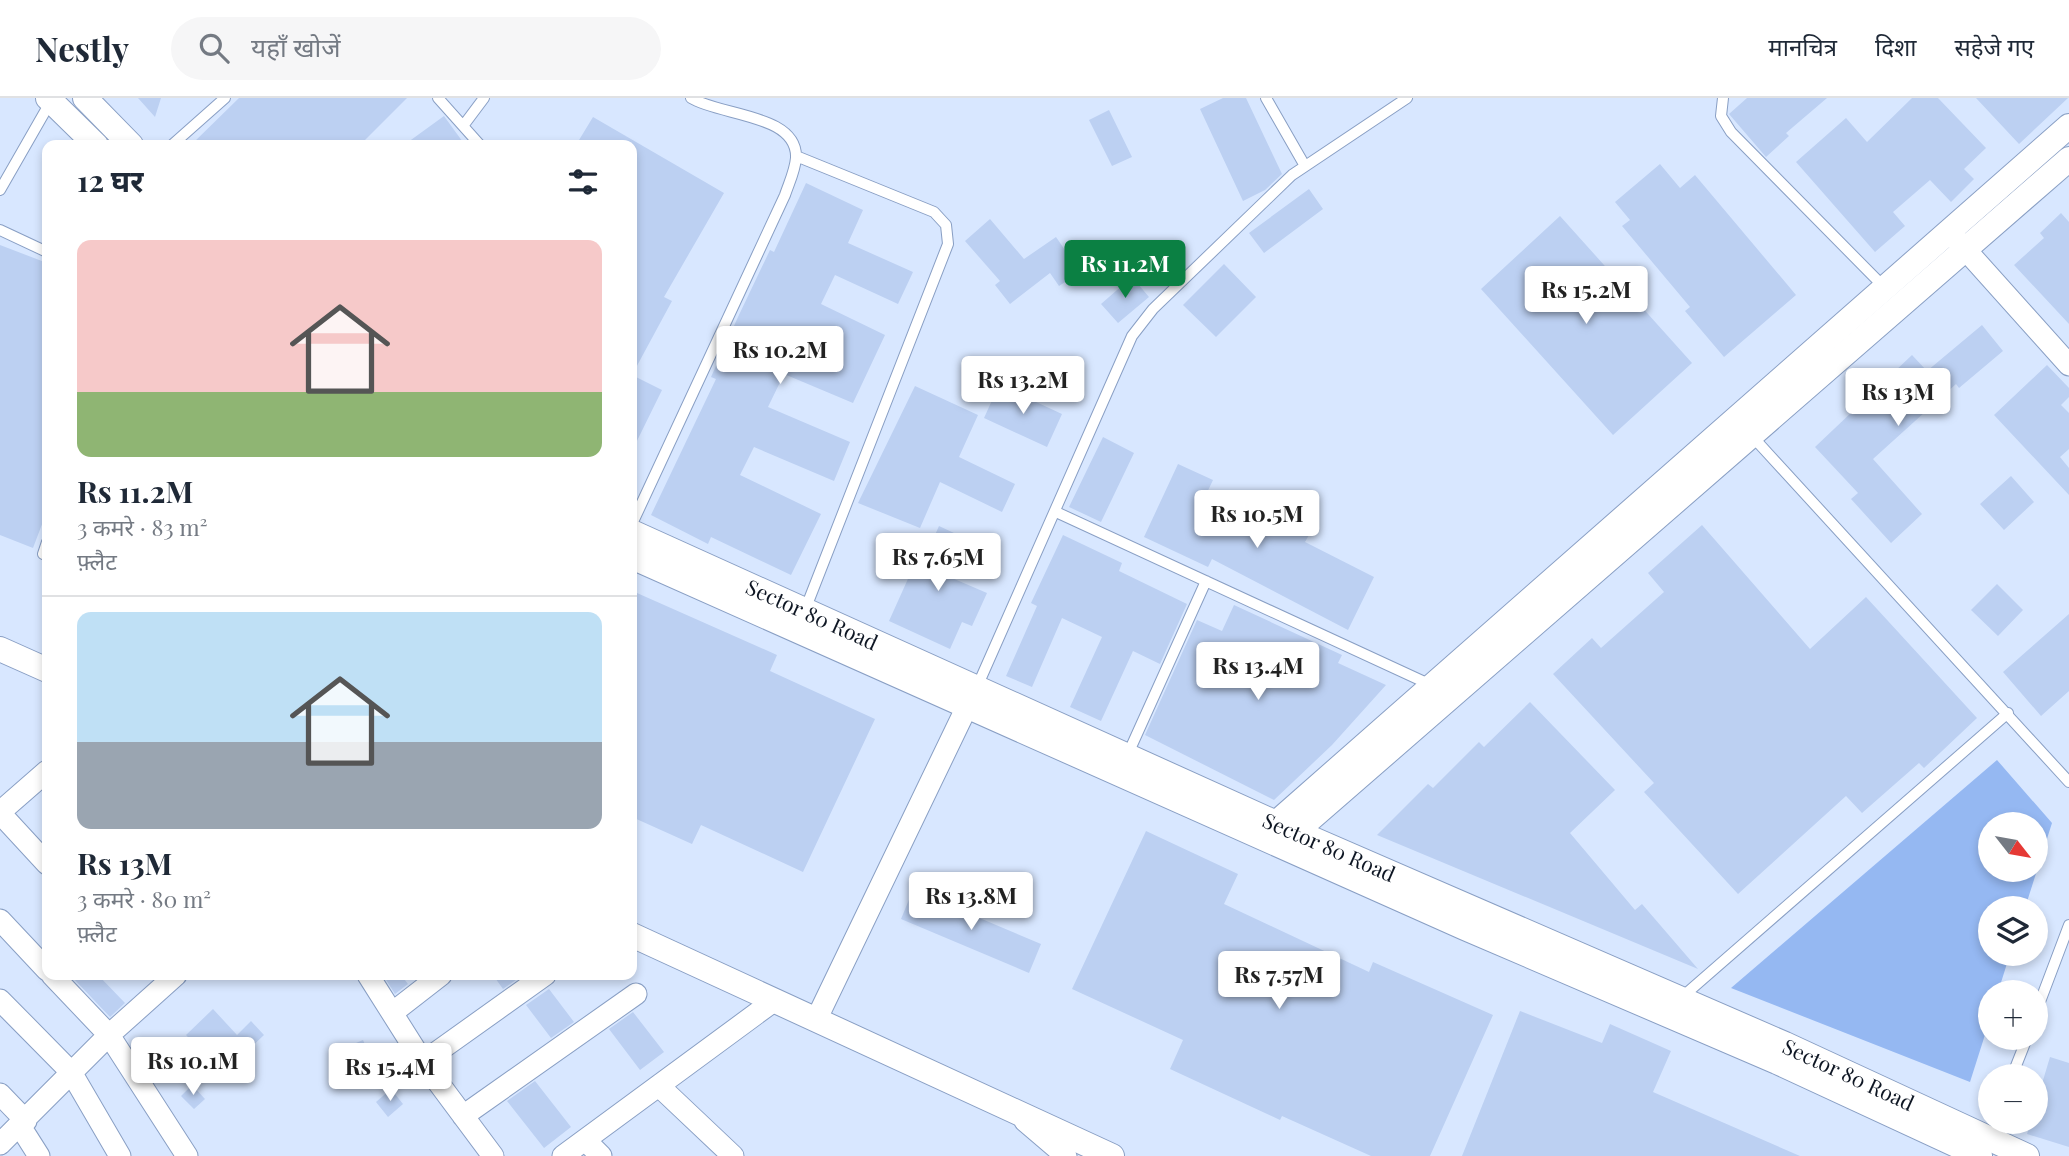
<!DOCTYPE html>
<html lang="hi">
<meta charset="utf-8">
<style>
:root{--surface:#fff;--page:#f6f6f7;--text:#1f2937;--muted:#747a83;--line:#e0e1e3;--accent:#0b8043}
body{margin:0;font-family:"Playfair Display","Noto Sans Devanagari",serif;background:var(--page);color:var(--text);height:100vh;display:flex;flex-direction:column;font-size:26px;white-space:nowrap}
*{box-sizing:border-box;margin:0}
p{font-size:23px;color:var(--muted)}
.icon{flex:none;width:38px;height:38px;fill:none;stroke:currentColor;stroke-width:2;stroke-linecap:round;stroke-linejoin:round}
.map{position:relative;flex:1;overflow:hidden}
.side{position:absolute;left:42px;top:42px;width:595px;height:840px;display:flex;flex-direction:column;background:var(--surface);border-radius:14px;box-shadow:0 4px 10px #0003}
.side>*{flex:none}
.needle{width:46px;rotate:121deg}
.controls{position:absolute;left:1978px;top:714px;display:grid;gap:14px}
.controls a{display:grid;place-items:center;width:70px;height:70px;border-radius:50%;background:var(--surface);box-shadow:0 4px 10px #0003;font-size:35px}
.price{position:absolute;translate:-50% -60px;padding:0 16px;border-radius:7px;background:#fff;color:#222;font-size:23px;line-height:46px;filter:drop-shadow(0 2px 4px #0008)}
.price::after{content:'';position:absolute;left:50%;top:42px;width:21px;height:16px;margin-left:-10px;background:inherit;clip-path:polygon(0 0,100% 0,50% 100%)}
.price.on{background:var(--accent);color:#fff}
ul{padding:0;list-style:none}
li{display:grid;align-content:center;gap:14px;height:371px;padding:0 35px}
li+li{border-top:2px solid var(--line)}
li span{display:grid;place-items:center;height:217px;border-radius:14px;color:#555}
li>.icon{margin-inline-start:auto}
span .icon{width:126px;height:126px;fill:#fffc;stroke-width:1}
li b{font-size:30px}
h2{display:flex;justify-content:space-between;align-items:center;height:84px;padding:0 35px;font-size:30px}
header{display:flex;align-items:center;gap:42px;box-sizing:border-box;height:98px;padding:0 35px;background:var(--surface);border-bottom:2px solid var(--line)}
header strong{font-size:33px}
nav{display:flex;gap:38px;margin-inline-start:auto;font-size:24px}
.search{width:490px;height:63px;background:var(--page);display:flex;align-items:center;gap:18px;box-sizing:border-box;padding:0 24px;border-radius:38px;color:var(--muted);font-size:26px}
.map>svg:first-child{display:block}
</style>
<header>
<strong>Nestly</strong>
<div class="search"><svg class="icon" aria-label="search" viewBox="0 0 24 24"><circle cx="10" cy="10" r="6"/><path d="M15 15l6 6"/></svg>यहाँ खोजें</div>
<nav><a>मानचित्र</a><a>दिशा</a><a>सहेजे गए</a></nav>
</header>
<div class="map">
<svg width="2069" height="1058" viewBox="0 0 2069 1058">
<rect width="100%" height="100%" fill="#d8e7ff"/>
<!-- green -->
<path fill="#95b8f2" fill-rule="evenodd" d="M1997,662L2052,725L2025,810H1990V856H2010L1998,894H1990V921L1970,984L1731,890ZM1990,726H2035V772H1990Z"/>
<!-- building -->
<path fill="#bcd0f2" d="M138,0H161L155,19Z
M239,0H407L360,47H191Z
M1223,0H1246L1282,76L1265,92L1243,103L1200,11Z
M1747,0H1827L1786,35L1789,38L1766,59L1729,16Z
M1912,0H1938L1986,50L1964,71L1974,81L1951,104L1930,82L1893,114L1905,128L1875,154L1796,64L1846,20L1867,44Z
M1976,0H2068L2019,46Z
M1109,12L1132,59L1112,68L1089,22Z
M444,18L465,47H404Z
M593,19L724,95L664,199L672,203L632,277L662,292L632,353V47H576Z
M1660,66L1680,90L1695,77L1796,197L1724,259L1685,213L1690,209L1622,128L1630,122L1615,104Z
M806,85L863,112L848,145L913,174L898,206L835,177L821,206L885,237L853,305L784,276L768,309L850,344L834,383L754,349L740,377L821,416L791,477L711,439L708,446L651,417L716,281L711,279L738,219L770,152L774,154Z
M1309,91L1323,111L1264,155L1249,135Z
M2061,115L2069,124V226L2014,167L2044,140L2040,135Z
M1560,118L1692,265L1613,337L1481,191Z
M990,121L1024,161L1056,139L1080,174L1059,188L1050,175L1010,206L995,187L1000,183L965,143Z
M0,147L47,165V413L33,450L0,437Z
M1224,166L1256,199L1216,239L1183,207Z
M1132,179L1149,199L1118,225L1101,206Z
M1982,227L2003,253L1959,290L1956,286L1873,361L1922,416L1891,445L1851,401L1858,395L1815,349L1912,257L1927,273Z
M2047,267L2069,290V299L2061,307L2069,315V351L2060,359L2069,370V397L1994,317Z
M999,287L1062,316L1047,349L984,320Z
M915,288L978,317L959,359L1015,386L1002,414L940,384L920,430L858,405Z
M1103,339L1134,355L1101,424L1069,409Z
M1178,366L1213,382L1203,403L1243,422L1252,407L1309,437L1305,444L1374,479L1348,532L1212,461L1208,469L1144,439Z
M2011,378L2034,404L2004,432L1980,406Z
M1702,427L1810,551L1866,499L1977,620L1924,670L1919,665L1862,715L1846,698L1738,796L1644,694L1654,685L1553,576L1592,540L1601,550L1664,494L1648,475Z
M939,428L969,442L952,480L987,495L972,528L962,524L950,551L889,523L916,463L922,466Z
M1063,437L1122,465L1119,473L1187,506L1160,566L1133,553L1101,623L1070,609L1102,539L1062,520L1032,589L1006,578L1037,508L1031,505Z
M1997,486L2023,512L1998,538L1971,512Z
M637,495L777,557L770,573L875,621L803,774L701,727L692,746L632,719V507Z
M1234,507L1342,557L1338,565L1386,587L1332,647L1274,702L1145,637L1197,522L1222,533Z
M2069,516V593L2041,618L2003,574Z
M1530,604L1615,692L1570,735L1635,812L1642,806L1698,871L1377,737L1428,686L1433,690L1479,644L1484,649Z
M1146,733L1238,776L1224,806L1369,874L1373,864L1493,917L1430,1058H1371L1282,1018L1280,1022L1170,971L1183,942L1072,891Z
M913,792L1041,846L1029,875L901,821Z
M76,877H98L125,905L110,919L73,880Z
M383,877H401L408,886L395,896Z
M493,877H523L503,891Z
M549,891L574,924L551,940L526,907Z
M213,911L237,937L251,923L264,937L223,976L186,937Z
M1520,913L1602,945L1610,926L1671,953L1653,994L1800,1058H1462Z
M633,914L664,954L640,972L609,931Z
M363,942L374,966L361,973L349,948Z
M2050,959L2069,965V1049L2027,1036L2031,1024H2035V1009Z
M535,983L571,1029L544,1050L507,1003Z
M192,987L205,1001L194,1011L181,998Z
M391,991L403,1006L388,1019L376,1004Z"/>
<g fill="none" stroke-linecap="round" stroke-linejoin="round">
<defs>
<path id="service" d="M438,0L480,47
M1266,0L1305,68
M1723,0L1721,18L1731,34L1885,190
M463,28L484,0
M172,47L225,0
M796,58L934,114L946,127L948,146L805,512
M0,92L51,3
M0,132L47,154
M1752,338L2069,684
M1056,414L1431,587
M632,426L785,97C789,85 795,73 796,60C798,16 720,18 691,0
M43,456L47,444
M977,589L1132,238L1153,211L1292,77L1407,0
M1127,658L1206,483
M1681,900L2008,615
M2035,917L2069,827
M2012,978L2027,940"/>
<path id="minor" d="M1956,141L2069,267
M0,714L47,673
M0,715L47,766
M0,822L47,872
M52,877L109,937L187,1058
M368,877L423,964L493,1058
M0,902L71,974L120,1058
M392,915L441,877
M817,920L974,594
M423,964L545,877
M659,988L733,1058
M0,996L26,1023
M463,1018L636,896
M1025,1023L1066,1058
M20,1028L39,1058
M586,1043L601,1058
M0,1046L109,937L176,877
M563,1058L775,902"/>
<g id="tertiary">
<path d="M48,0L96,47"/>
<path d="M85,0L131,47"/>
<path id="s1" d="M632,434L1276,725L1785,946L2027,1058"/>
<path d="M632,459L1465,830L1777,964L1980,1058"/>
<path d="M0,551L47,572"/>
<path d="M1267,733L2069,28"/>
<path d="M1285,743L2069,61"/>
<path d="M632,837L1112,1058"/>
</g>
</defs>
<!-- service casing -->
<use href="#service" stroke="#899fc4" stroke-width="12"/>
<!-- minor casing -->
<use href="#minor" stroke="#899fc4" stroke-width="23"/>
<!-- tertiary casing -->
<use href="#tertiary" stroke="#899fc4" stroke-width="26"/>
<!-- service -->
<use href="#service" stroke="#fff" stroke-width="10"/>
<!-- minor -->
<use href="#minor" stroke="#fff" stroke-width="21"/>
<!-- tertiary -->
<use href="#tertiary" stroke="#fff" stroke-width="24"/>
</g>
<g text-anchor="middle" dominant-baseline="central" stroke-width="5" stroke-linejoin="round" paint-order="stroke">
<!-- street labels -->
<g font-size="21" fill="#0e1623" stroke="#fff">
<text stroke="none"><textPath href="#s1" startOffset="198">Sector 80 Road</textPath></text>
<text stroke="none"><textPath href="#s1" startOffset="765">Sector 80 Road</textPath></text>
<text stroke="none"><textPath href="#s1" startOffset="1332">Sector 80 Road</textPath></text>
</g>
</g>
</svg>
<div class="controls">
<a><svg class="needle" viewBox="-14 -14 28 28"><path d="M0-13l5 13h-10z" fill="#e53935"/><path d="M0 13l5-13h-10z" fill="#747a83"/></svg></a>
<a><svg class="icon" aria-label="layers" viewBox="0 0 24 24"><path d="M12 4l9 5-9 5-9-5zM3 14l9 5 9-5"/></svg></a>
<a>+</a>
<a>−</a>
</div>
<b class="price on" style="left:1125px;top:202px">Rs 11.2M</b>
<b class="price" style="left:1586px;top:228px">Rs 15.2M</b>
<b class="price" style="left:780px;top:288px">Rs 10.2M</b>
<b class="price" style="left:1023px;top:318px">Rs 13.2M</b>
<b class="price" style="left:1898px;top:330px">Rs 13M</b>
<b class="price" style="left:1257px;top:452px">Rs 10.5M</b>
<b class="price" style="left:938px;top:495px">Rs 7.65M</b>
<b class="price" style="left:1258px;top:604px">Rs 13.4M</b>
<b class="price" style="left:971px;top:834px">Rs 13.8M</b>
<b class="price" style="left:1279px;top:913px">Rs 7.57M</b>
<b class="price" style="left:193px;top:999px">Rs 10.1M</b>
<b class="price" style="left:390px;top:1005px">Rs 15.4M</b>
<section class="side">
<h2>12 घर<svg class="icon" aria-label="filters" viewBox="0 0 24 24"><path d="M4 7h16M4 17h16"/><circle cx="9" cy="7" r="2"/><circle cx="15" cy="17" r="2"/></svg></h2>
<ul>
<li><span style="background:linear-gradient(#f6c9c9 70%,#8fb573 0)"><svg class="icon" aria-label="home" viewBox="0 0 24 24"><path d="M3 11l9-7 9 7M6 9v11h12V9"/></svg></span><div><b>Rs 11.2M</b><p>3 कमरे · 83 m²</p><p>फ़्लैट</p></div></li>
<li><span style="background:linear-gradient(#bfe0f5 60%,#9aa5b1 0)"><svg class="icon" aria-label="home" viewBox="0 0 24 24"><path d="M3 11l9-7 9 7M6 9v11h12V9"/></svg></span><div><b>Rs 13M</b><p>3 कमरे · 80 m²</p><p>फ़्लैट</p></div></li>
</ul>
</section>
</div>
